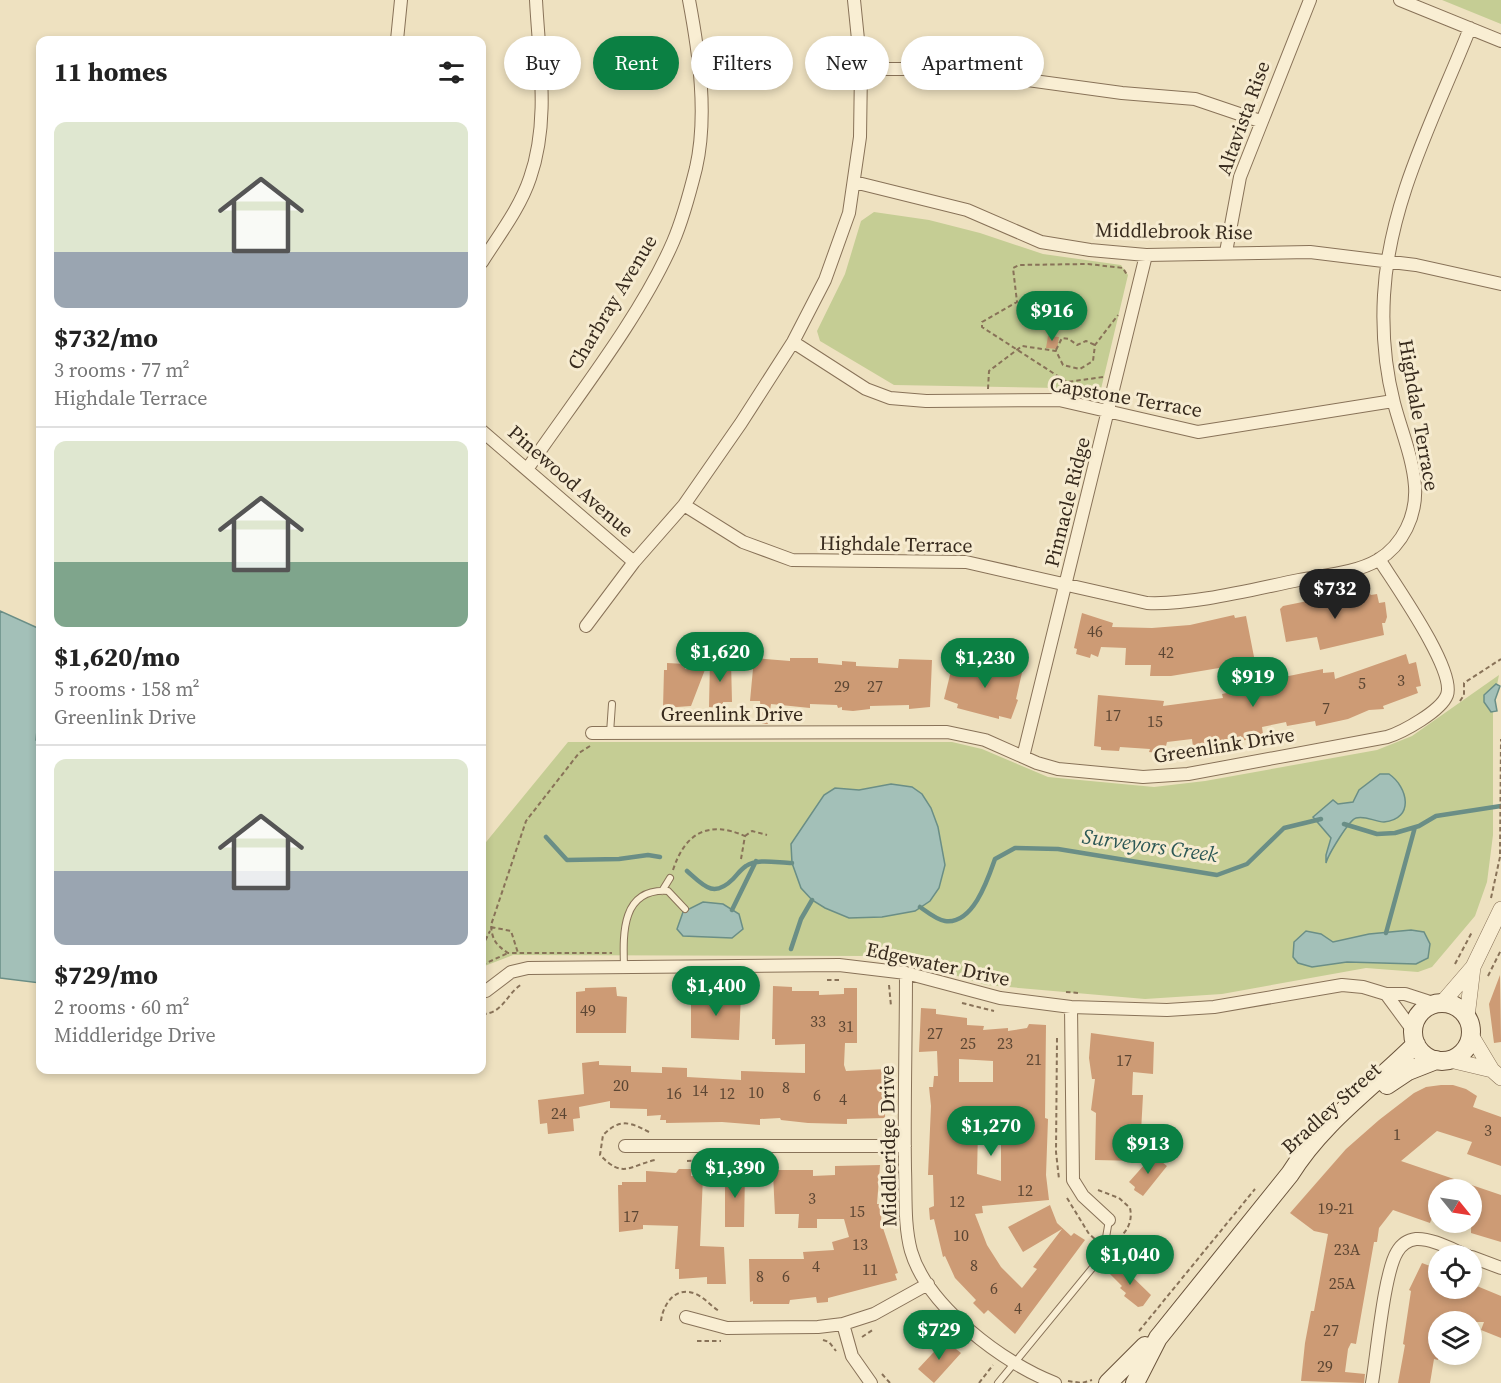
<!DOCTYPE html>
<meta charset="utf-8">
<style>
:root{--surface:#fff;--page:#f6f6f6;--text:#222;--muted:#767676;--line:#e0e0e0;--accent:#0b8043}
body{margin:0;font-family:"Source Serif 4",serif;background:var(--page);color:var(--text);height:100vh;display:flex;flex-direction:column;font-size:22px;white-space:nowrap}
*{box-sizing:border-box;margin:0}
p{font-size:20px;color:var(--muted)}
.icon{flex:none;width:33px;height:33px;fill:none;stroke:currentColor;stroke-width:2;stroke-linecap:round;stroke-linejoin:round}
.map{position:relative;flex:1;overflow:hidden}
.drawer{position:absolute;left:36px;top:36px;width:450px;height:1038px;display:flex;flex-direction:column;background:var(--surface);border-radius:12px;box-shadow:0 3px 9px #0003}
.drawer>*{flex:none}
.hud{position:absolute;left:504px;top:36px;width:570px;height:54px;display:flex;gap:12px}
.needle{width:39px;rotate:120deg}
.controls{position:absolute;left:1428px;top:1179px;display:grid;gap:12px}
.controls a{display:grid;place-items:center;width:54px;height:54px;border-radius:50%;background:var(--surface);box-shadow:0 3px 9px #0003;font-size:30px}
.price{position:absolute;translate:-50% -51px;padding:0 14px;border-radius:21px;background:var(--accent);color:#fff;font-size:20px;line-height:39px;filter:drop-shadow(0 2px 3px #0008)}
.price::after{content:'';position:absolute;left:50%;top:36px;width:18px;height:14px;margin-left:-9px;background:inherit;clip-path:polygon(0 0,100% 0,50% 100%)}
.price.on{background:#222;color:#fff}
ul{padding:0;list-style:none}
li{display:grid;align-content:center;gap:12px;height:318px;padding:0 18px}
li+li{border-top:2px solid var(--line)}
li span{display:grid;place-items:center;height:186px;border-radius:12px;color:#555}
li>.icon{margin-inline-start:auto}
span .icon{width:108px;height:108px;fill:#fffc;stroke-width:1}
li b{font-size:26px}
h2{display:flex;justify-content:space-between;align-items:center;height:72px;padding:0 18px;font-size:26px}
.tag{padding:0 21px;border-radius:27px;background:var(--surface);box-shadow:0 3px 9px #0003;font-size:21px;line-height:54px}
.tag.on{background:var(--accent);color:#fff}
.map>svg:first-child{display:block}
</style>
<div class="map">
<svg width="1501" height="1383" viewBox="0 0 1501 1383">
<rect width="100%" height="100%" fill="#eee1c0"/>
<!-- green -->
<path fill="#c5cd94" d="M1442,0H1501V24Z
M874,212L929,220L980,233L1043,254L1121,265L1128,275L1101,389L1091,396L1059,388L894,385L820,341L817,331L845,274L861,221Z
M1499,675L1493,705V835L1487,882L1475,916L1432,967L1418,972L1366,968L1222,994L1145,999L986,985L910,961L877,956L513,955L482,967V847L568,742H952L982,749L1048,777L1154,787L1205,781L1377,750L1412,736Z"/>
<!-- water -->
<path fill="#a3c0b8" stroke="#6a8e86" stroke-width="1.5" d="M0,611L40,629V700L36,740L40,742V983L0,978Z
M1496,684L1500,686L1495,700L1497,711L1491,712L1484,702V695Z
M1380,774H1389C1408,787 1415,819 1384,822C1375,822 1365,815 1356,818C1349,820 1328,855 1326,863V855L1331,838L1313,817L1333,800L1338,804L1353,802L1359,790Z
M891,784L912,787L922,794L931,808L938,827L945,865L939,888L930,901L915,911L882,917L849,918L825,908L812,900L801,888L792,863L791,844L824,795L835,788L859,790Z
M703,902L723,904L739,914L743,929L732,938L683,936L677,929L683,912Z
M1411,930L1424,932L1430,944L1428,958L1416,964L1347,962L1312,967L1298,963L1293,957L1294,942L1306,931L1321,934L1333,942L1369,934Z"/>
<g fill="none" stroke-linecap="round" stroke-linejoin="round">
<!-- stream -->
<path stroke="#6a8e86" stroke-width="4.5" d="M1344,824L1377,834L1395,833L1419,826L1436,816L1501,806
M546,837L567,860L619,859L648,855L660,857
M687,871C703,885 713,899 733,879C737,875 741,869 746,866C758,858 778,863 792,863
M920,907C927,912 937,920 945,921C973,925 988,879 995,859L1015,848L1058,849L1217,875L1247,864L1284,828L1321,819
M732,910L756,861
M1386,933L1415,827
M791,949L801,919L812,900"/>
</g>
<!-- building -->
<path fill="#cd9b75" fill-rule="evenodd" d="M1048,336L1059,337L1057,349L1046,348Z
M1366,590L1371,595L1377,594L1379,603L1385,602L1387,617L1385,623H1382L1384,635L1320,650L1317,637L1286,642L1280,609L1283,606L1327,597L1328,601L1355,596V592Z
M1082,613L1113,623L1112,627L1152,628L1190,625L1234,615L1235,618L1246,616L1255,662L1171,676H1150L1151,665H1125L1126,648L1101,647L1098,657L1091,654L1090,658L1076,654L1077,649L1074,648Z
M1406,654L1409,664L1416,662L1421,686L1416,687L1418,693L1383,706L1384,709L1369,710L1348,719L1316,726L1315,721L1287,726L1286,722L1262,727L1263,734L1242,741L1241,736L1193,747L1192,739L1167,742L1164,754L1149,752L1150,749L1120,747L1119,751L1101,750V747L1094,746L1098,695L1164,701L1163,706L1223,698L1222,694L1256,687V690L1280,686L1279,678L1323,669V673L1334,672L1335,679Z
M754,658L790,661V658H818V663L842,665V661L856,662V666L898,668L899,659L932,660L930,707L909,709V705L870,706V709L853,711L842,710V707L838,708L837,705L810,704V708L771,704L768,724H762L760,701H750Z
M710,660L731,661L732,702H723V708L709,707Z
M993,661L1023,668L1016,699L1018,700L1011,719L999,716V719L957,708L958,704L944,699L953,663L991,672Z
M667,663L686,664L685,669L706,667L691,706L663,708L664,670H667Z
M1500,975L1501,1042L1494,1043L1489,1004Z
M773,986L792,987V991H819V995L844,994V988H857V1043H845L844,1065L846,1071L886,1069L885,1118L847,1119V1124L808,1123L781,1120L780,1118L760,1119V1125L722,1122L666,1123V1120H660L661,1115L647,1116V1109L610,1108V1101L579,1107L580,1118L573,1119L574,1131L548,1134L547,1123L540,1124L538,1100L584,1094L582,1063L599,1061V1065L631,1066V1072L662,1073V1067L687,1068V1077L741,1080V1071L805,1073V1044L775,1045V1039H772Z
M616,987L617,996L627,997L626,1033H576V992L585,991V988Z
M699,994H741L739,1040L691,1038V998L699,999Z
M921,1008L936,1009V1014L967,1018V1025L984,1026L983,1030L1008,1028V1031L1027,1028L1029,1024L1046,1025L1045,1118L1048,1119L1046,1175L1049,1200L982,1206L983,1213L975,1214L987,1245L1001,1267L1022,1288L1037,1269L1033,1267L1062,1229L1023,1252L1008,1227L1050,1205L1057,1223L1071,1236L1074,1233L1085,1240L1015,1334L988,1310L984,1314L973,1303L976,1300L955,1278L945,1256L943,1257L934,1219L930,1220L929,1208L934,1206L933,1175H928L931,1106L929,1087H933L934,1076H938L937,1051L919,1052ZM959,1059L993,1061V1082H959ZM978,1130L1001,1132V1181L977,1174Z
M1091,1033L1154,1042L1153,1074L1133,1072L1132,1095H1143L1141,1132H1135V1148L1141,1153V1161L1095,1160L1096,1113L1091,1110L1095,1079H1092L1089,1058Z
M1441,1085H1453L1466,1089L1477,1096L1473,1107L1501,1117V1166L1467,1154L1472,1142L1437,1131L1401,1161L1501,1195V1242L1471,1233L1472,1190H1438V1200L1430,1223L1393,1210L1379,1228L1377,1242H1374L1356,1344L1351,1343L1348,1349L1345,1372L1365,1374L1364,1383L1301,1381L1305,1343L1311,1311H1314L1328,1234L1314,1231L1290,1213L1346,1149L1379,1120L1414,1093L1426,1087Z
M1153,1155L1167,1166L1143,1196L1134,1190L1135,1187L1129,1182Z
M880,1165L877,1204H882L881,1222L898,1273L895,1274L897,1280L828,1298V1302L817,1303L816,1297L790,1300L789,1304H753V1301L750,1302L749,1259H804L803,1252L834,1250L832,1242L849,1237L844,1219H817V1228H798L799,1214H775L773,1174L778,1170H813V1176L835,1175V1166Z
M679,1169H692L691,1176H703L700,1246L724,1247L726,1284H707V1277L679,1279V1269H675L678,1226L643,1225V1229L619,1232L618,1185H622V1182H646V1171L676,1173Z
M725,1171L745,1173L744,1227H725Z
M1116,1261L1151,1295L1143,1306L1138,1307L1124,1296L1126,1293L1120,1288L1122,1286L1108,1272Z
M1422,1263L1438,1269V1288H1472V1284L1501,1296V1338L1481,1330L1484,1322H1456L1442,1316L1438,1322V1360L1434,1359L1430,1383H1398L1405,1345L1403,1344L1411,1291L1409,1290Z
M945,1340L961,1353L934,1383L918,1369Z"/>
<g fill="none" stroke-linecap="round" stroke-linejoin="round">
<defs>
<path id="service" d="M610,733L612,704
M662,891L670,878
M624,967C623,934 621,888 668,891L685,909
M998,1383L1103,1255L1109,1220"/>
<path id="minor" d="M1400,0L1501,41
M397,40L401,0
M861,69H946L1122,93L1195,99L1260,121
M854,182L967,210L1041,242L1090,250L1146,255L1310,252L1416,265L1501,284
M1226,252L1240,177L1310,0
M482,262C499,235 520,208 530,178C550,121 539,59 536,0
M793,342L866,389L890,398L926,401L1059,400L1198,432L1393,401
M482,431L634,562
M528,468C575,399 640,318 673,242C683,219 690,192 696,168C708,115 699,53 689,0
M684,505L743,542L792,560L966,562L1147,603C1193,605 1254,589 1299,580C1325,575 1356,573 1378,560C1403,545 1417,515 1415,486C1413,458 1401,430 1394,403C1385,368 1382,331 1384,295C1389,201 1436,114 1470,28
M586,626L634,562L684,505L741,423L793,342L825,280L849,213L860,137L861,69L854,0
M592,733L947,732L985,740L1037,763L1058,769L1143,777L1188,774L1387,737C1403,732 1441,711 1447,695C1456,670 1394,583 1379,559
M1023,757L1146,255
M906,973C906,1039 904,1104 905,1169C906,1196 904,1225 911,1251C927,1306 1004,1364 1055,1383
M486,991L511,972L528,968L839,965L906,973L1000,998L1071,1007L1167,1010L1214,1007L1342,985L1363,987L1386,994H1405L1436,1004
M1386,994L1414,1032
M1071,1007L1073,1180L1083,1196L1109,1220
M625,1146H905
M1472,1257L1501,1268
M686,1317L727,1328L818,1327L843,1324L874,1314L928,1284
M843,1324L852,1356L871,1383
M1372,1383C1377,1354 1384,1273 1397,1252C1401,1245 1408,1240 1416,1239C1432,1238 1453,1250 1468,1256"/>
<path id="tertiary" d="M1442,1003L1473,967L1501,909
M1467,1017L1473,967
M1471,1035L1492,1070L1501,1078
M1450,1060L1492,1070"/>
<path id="secondary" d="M1413 1032a29 29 0 1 1 58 0a29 29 0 1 1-58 0Z
M1387,1085L1408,1071L1436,1060
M1108,1383L1145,1346
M1135,1383L1158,1338L1290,1174C1323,1121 1373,1087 1416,1044"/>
</defs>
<!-- service casing -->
<use href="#service" stroke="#887258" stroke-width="8"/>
<!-- minor casing -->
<use href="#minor" stroke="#887258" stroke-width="14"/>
<!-- tertiary casing -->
<use href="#tertiary" stroke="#887258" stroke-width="16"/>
<!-- secondary casing -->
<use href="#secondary" stroke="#6a533b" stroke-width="20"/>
<!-- path -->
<path stroke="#887258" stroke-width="2" stroke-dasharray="4.5 3" stroke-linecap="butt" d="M1056,350L1062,338L1069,339L1077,345L1086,341L1095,345
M1103,377L1067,382L982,327V322L1017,302L1013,268L1019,265L1088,264L1123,268L1127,275
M988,389L989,371L1022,346L1056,351L1063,365L1080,369L1093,361L1095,345L1118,315
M1460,701L1464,695V683L1501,659
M590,746L579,753L526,821L491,925C492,940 496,945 508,953H612
M745,836L752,831L767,835
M673,870C685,833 708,820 745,836L741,859
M1491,898L1500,857L1501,739
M491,927L511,931L518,953
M482,947L490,931
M870,954L897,958
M1455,964L1472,932
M482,965L508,953
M1488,976L1501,950
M827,980H840
M889,985L891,1006
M1066,992L1079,993
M962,1003L994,1011
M482,1014C503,1014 506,994 522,984
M1057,1038L1056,1152L1059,1179
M649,1132C630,1122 620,1118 603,1135L600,1155C623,1179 629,1166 655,1160
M687,1161L706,1160
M1098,1190L1119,1198L1130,1208C1133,1221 1127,1233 1116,1240
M1067,1198L1089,1234L1096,1240
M661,1321C663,1304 676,1285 696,1294C705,1298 711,1306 719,1311
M1139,1331L1255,1189
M862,1337L874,1329
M823,1340L829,1342L836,1351
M697,1341H721
M882,1374L890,1383
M1068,1381L1082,1383L1092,1380
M979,1383L993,1365"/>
<!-- service -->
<use href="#service" stroke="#f9eed3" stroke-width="6"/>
<!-- minor -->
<use href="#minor" stroke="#f9eed3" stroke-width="12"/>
<!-- tertiary -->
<use href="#tertiary" stroke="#f9eed3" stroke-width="15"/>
<!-- secondary -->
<use href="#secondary" stroke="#f9eed3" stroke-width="18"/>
</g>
<g text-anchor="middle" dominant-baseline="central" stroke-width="6" stroke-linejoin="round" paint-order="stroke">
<!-- number labels -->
<g font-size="16" fill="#5c4633">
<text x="1095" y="631">46</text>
<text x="1166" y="652">42</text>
<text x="1401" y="680">3</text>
<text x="1362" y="683">5</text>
<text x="842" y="686">29</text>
<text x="875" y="686">27</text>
<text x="1326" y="708">7</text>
<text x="1113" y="715">17</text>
<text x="1155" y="721">15</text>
<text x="588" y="1010">49</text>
<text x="818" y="1021">33</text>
<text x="846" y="1026">31</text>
<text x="935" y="1033">27</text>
<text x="968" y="1043">25</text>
<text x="1005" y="1043">23</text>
<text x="1034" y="1059">21</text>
<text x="1124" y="1060">17</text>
<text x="621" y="1085">20</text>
<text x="786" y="1087">8</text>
<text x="700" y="1090">14</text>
<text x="756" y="1092">10</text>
<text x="674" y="1093">16</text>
<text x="727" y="1093">12</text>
<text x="817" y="1095">6</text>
<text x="843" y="1099">4</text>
<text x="559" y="1113">24</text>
<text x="1488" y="1130">3</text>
<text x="1397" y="1134">1</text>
<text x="1025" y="1190">12</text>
<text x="812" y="1198">3</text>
<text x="957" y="1201">12</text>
<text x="1336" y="1208">19-21</text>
<text x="857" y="1211">15</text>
<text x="631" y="1216">17</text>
<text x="961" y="1235">10</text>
<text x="860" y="1244">13</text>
<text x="1347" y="1249">23A</text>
<text x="974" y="1265">8</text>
<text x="816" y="1266">4</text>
<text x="870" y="1269">11</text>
<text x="760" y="1276">8</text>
<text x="786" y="1276">6</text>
<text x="1342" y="1283">25A</text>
<text x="994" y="1288">6</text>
<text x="1018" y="1308">4</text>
<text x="1331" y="1330">27</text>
<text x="1325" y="1366">29</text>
</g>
<!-- street labels -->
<g font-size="20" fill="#372a1d" stroke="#f6ebd0">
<text transform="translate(1243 118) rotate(-70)">Altavista Rise</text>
<text transform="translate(1174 231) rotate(1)">Middlebrook Rise</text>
<text transform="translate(612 302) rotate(-59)">Charbray Avenue</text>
<text transform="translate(1126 397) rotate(10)">Capstone Terrace</text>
<text transform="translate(1419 415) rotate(80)">Highdale Terrace</text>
<text transform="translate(571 481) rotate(41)">Pinewood Avenue</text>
<text transform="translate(1067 502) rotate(-76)">Pinnacle Ridge</text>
<text transform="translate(896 544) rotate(1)">Highdale Terrace</text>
<text x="732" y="714">Greenlink Drive</text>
<text transform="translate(1224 745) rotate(-9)">Greenlink Drive</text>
<text transform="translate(938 964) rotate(12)">Edgewater Drive</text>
<text transform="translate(1331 1108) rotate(-42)">Bradley Street</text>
<text transform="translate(888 1146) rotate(-91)">Middleridge Drive</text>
</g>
<!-- water labels -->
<g font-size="21" font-style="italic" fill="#2b5755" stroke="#f6ebd0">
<text transform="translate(1150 845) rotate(8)">Surveyors Creek</text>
</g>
</g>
</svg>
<div class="controls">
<a><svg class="needle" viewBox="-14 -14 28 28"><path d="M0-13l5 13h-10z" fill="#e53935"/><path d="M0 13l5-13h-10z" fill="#767676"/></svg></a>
<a><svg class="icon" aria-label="locate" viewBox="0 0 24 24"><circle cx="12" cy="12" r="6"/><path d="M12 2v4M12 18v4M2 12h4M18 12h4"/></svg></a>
<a><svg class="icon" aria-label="layers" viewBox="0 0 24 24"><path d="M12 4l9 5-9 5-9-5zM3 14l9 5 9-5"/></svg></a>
</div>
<b class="price" style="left:1052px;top:342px">$916</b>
<b class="price on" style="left:1335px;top:620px">$732</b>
<b class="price" style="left:720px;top:683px">$1,620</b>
<b class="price" style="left:985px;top:689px">$1,230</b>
<b class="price" style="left:1253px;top:708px">$919</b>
<b class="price" style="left:716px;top:1017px">$1,400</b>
<b class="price" style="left:991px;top:1157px">$1,270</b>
<b class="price" style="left:1148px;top:1175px">$913</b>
<b class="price" style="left:735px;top:1199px">$1,390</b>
<b class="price" style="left:1130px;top:1286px">$1,040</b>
<b class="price" style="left:939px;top:1361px">$729</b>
<div class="hud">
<a class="tag">Buy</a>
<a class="tag on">Rent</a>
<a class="tag">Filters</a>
<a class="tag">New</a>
<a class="tag">Apartment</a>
</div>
<section class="drawer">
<h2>11 homes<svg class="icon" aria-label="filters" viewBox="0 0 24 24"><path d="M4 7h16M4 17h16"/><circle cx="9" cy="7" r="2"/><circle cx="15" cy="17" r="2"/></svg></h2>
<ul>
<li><span style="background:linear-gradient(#dfe7d0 70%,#9aa5b1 0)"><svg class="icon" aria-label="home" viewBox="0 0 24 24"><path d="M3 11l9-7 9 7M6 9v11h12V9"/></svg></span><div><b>$732/mo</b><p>3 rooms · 77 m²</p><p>Highdale Terrace</p></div></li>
<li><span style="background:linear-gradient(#dfe7d0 65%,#7fa58c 0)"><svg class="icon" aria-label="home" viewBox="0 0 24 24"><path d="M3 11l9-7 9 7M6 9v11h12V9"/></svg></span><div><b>$1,620/mo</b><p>5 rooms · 158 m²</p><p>Greenlink Drive</p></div></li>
<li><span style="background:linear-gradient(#dfe7d0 60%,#9aa5b1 0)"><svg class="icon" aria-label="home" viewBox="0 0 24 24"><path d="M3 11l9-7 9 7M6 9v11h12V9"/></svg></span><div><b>$729/mo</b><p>2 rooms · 60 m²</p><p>Middleridge Drive</p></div></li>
</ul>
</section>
</div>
